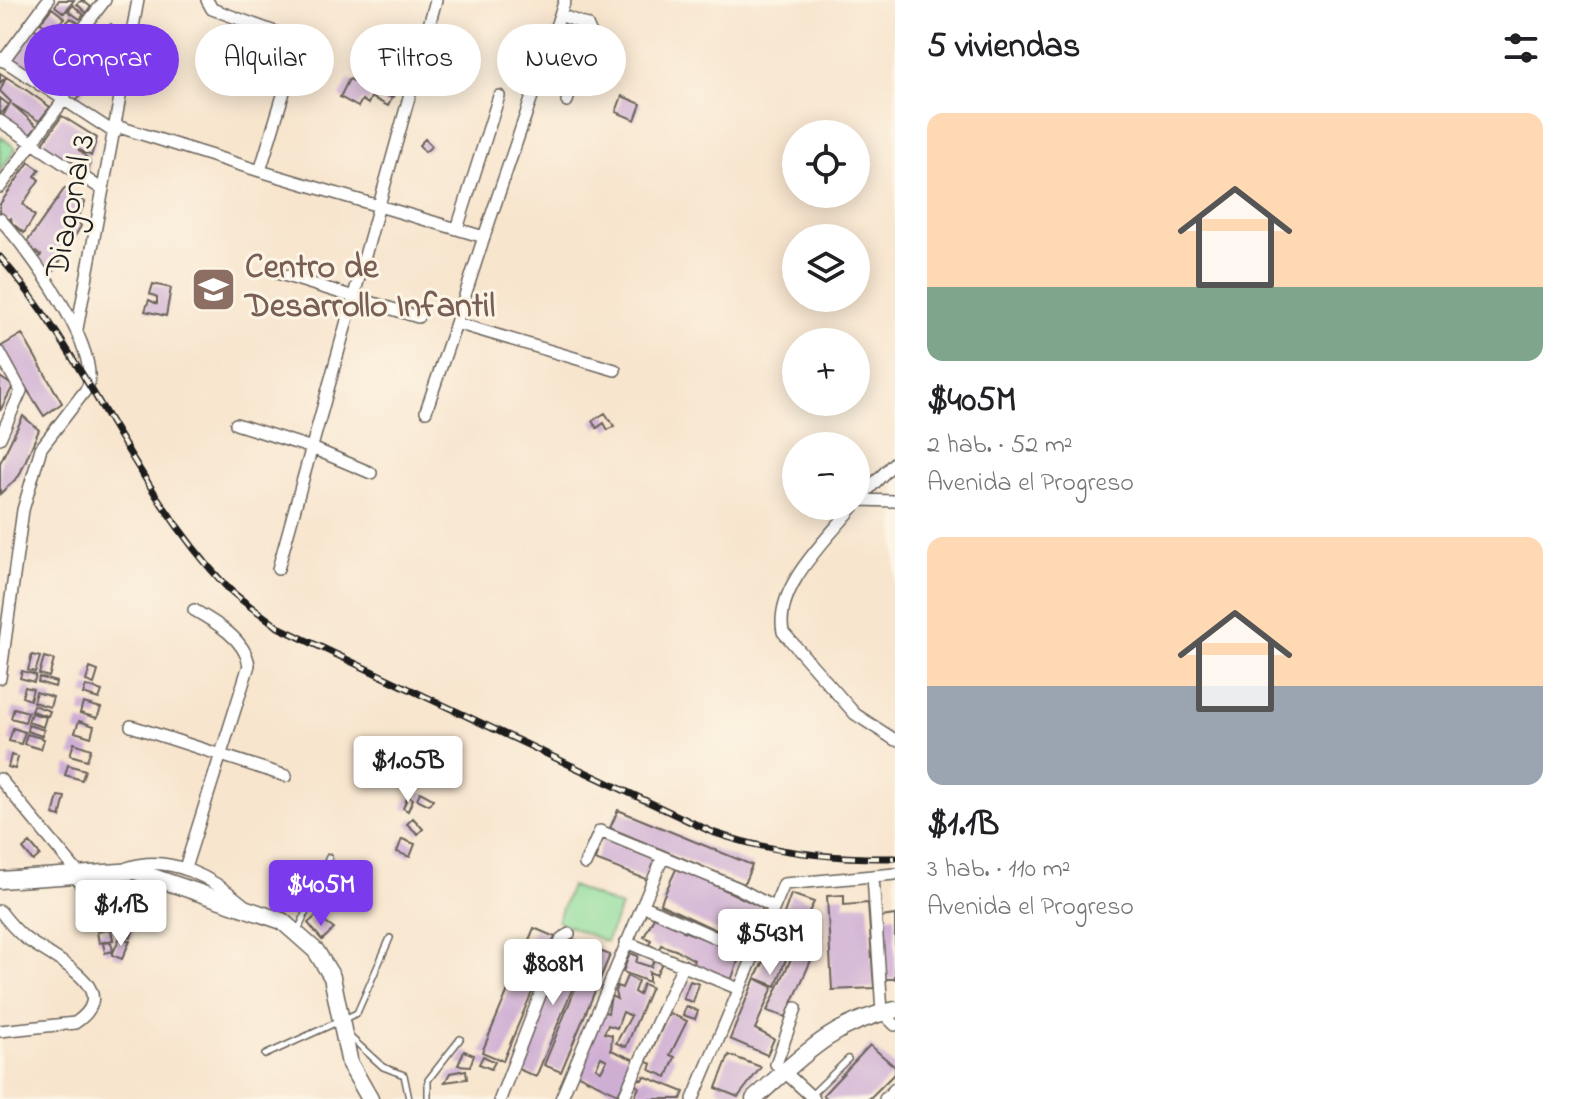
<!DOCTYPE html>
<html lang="es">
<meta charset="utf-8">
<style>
:root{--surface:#fff;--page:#f6f6f6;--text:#202124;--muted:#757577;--accent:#7c3aed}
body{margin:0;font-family:"Indie Flower",sans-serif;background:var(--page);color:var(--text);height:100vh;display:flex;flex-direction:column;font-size:30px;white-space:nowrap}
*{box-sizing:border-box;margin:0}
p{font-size:26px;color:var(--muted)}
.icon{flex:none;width:44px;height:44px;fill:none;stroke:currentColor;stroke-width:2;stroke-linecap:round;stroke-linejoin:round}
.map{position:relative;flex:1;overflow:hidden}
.drawer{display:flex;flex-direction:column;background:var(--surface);width:680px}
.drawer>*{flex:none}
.guide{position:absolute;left:24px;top:24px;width:750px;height:72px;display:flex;gap:16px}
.controls{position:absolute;left:782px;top:120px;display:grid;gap:16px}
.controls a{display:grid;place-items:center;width:88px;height:88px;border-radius:50%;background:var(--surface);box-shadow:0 4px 20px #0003;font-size:40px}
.price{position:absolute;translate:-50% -68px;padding:0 18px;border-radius:8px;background:#fff;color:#222;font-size:26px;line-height:52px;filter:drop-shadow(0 2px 4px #0008)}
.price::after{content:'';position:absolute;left:50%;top:48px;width:24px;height:18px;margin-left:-12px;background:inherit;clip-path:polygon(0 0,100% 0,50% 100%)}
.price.selected{background:var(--accent);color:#fff}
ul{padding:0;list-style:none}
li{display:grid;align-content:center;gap:16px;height:424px;padding:0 32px}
li span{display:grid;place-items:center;height:248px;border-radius:16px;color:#555}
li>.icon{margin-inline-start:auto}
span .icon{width:144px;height:144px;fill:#fffc;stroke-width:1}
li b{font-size:34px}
h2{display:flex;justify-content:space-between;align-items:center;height:96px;padding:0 32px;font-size:34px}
.tag{padding:0 28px;border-radius:36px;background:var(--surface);box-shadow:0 4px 20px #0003;font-size:28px;line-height:72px}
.tag.selected{background:var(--accent);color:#fff}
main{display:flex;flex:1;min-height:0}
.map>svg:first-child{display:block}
</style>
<main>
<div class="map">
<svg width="895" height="1099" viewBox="0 0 895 1099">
<rect width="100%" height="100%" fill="#fcf5e5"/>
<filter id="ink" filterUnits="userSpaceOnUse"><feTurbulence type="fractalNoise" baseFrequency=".0125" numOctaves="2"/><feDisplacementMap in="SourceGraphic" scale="16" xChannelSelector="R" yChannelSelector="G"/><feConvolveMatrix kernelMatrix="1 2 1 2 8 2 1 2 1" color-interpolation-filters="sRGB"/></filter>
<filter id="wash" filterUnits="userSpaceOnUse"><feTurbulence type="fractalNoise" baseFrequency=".006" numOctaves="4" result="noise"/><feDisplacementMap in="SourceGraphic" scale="32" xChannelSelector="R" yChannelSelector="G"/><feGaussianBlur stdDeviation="1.8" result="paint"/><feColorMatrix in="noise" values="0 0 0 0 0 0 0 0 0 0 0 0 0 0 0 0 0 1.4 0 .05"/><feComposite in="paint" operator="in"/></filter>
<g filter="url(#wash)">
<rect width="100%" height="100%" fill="#f8e5ce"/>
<!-- green -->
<path fill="#8ddc9b" stroke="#547c5c" stroke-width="2" d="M0,136L16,148L0,171Z
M571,886L621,907L606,942L557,921Z
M813,907L820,910V940L803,933Z"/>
<g id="blocks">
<!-- building -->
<path fill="#cfaed4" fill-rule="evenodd" d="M59,0H74L64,13L55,6Z
M82,0L91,7L86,13L77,4Z
M73,5L84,15L80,19L68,11Z
M52,8L65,18L52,29L40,23Z
M71,18L80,24L74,29L66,23Z
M63,24L74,32L69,37L57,30Z
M111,24L118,30L105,46L97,40Z
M31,28L68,40L38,80L10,57Z
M238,32L247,33L245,46L236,44Z
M74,43L108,55L75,103L46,82Z
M0,73L25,89L50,107L39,121L12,104L38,127L24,140L1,120L9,105L0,115V98L9,105L11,102L0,91L6,77L0,83Z
M349,79L392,98L388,106L371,97L368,104L362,100L358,107L340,97Z
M380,80L398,89L394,97L375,88Z
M622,96L641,104L635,120L616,112Z
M62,116L97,138L91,156L78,149L90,161L87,185L38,150Z
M425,139L432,146L425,152L419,145Z
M29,162L40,170L35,176L39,180L23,204L35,216L24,233L12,223L11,218L6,222L0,216V204Z
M65,188L85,202L77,220L81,226L54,271L45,274L37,262L41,255L25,245Z
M153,284L171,288L166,316L145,311L149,300L157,304V297L150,294Z
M22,334L62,403L44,416L0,347Z
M0,377L13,386L0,411Z
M605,413L614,426L608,430L604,423L597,428L592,421Z
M23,416L39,430L19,476L0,494V463Z
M32,655L40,657L35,672L28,670Z
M44,657L54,660L49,677L39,674Z
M90,668L98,671L94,684L86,681Z
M22,671L36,675L34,682L20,678Z
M39,677L56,682L55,687L38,682Z
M86,686L102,691L99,699L83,694Z
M25,687L33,689L30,700L22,697Z
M36,692L53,697L50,707L33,702Z
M83,703L101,708L97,718L80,713Z
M33,705L50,711L48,716L31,711Z
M14,708L28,712L25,722L11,718Z
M31,713L46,717L43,727L28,722Z
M79,721L94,726L91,737L75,732Z
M28,725L44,730L42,736L27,731Z
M13,728L25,732L21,744L9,741Z
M27,734L44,739L41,749L24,744Z
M74,743L91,749L87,760L70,755Z
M11,755L18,757L15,769L8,767Z
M68,765L85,770L82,780L65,775Z
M420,792L433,799L429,805L417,799Z
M58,796L65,797L60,817L53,815Z
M408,796L413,799L408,811L403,808Z
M618,810L752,865L744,884L610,828Z
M413,818L423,829L418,834L407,824Z
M603,838L659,859L651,881L595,860Z
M402,839L415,844L410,857L397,852Z
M30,843L40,855L33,861L23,849Z
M677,867L763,908L746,944L660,904Z
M125,881L135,882L134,891H125Z
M328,889L336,899L328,906L319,896Z
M791,894L814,902L789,951L776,986L755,978L773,987L755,1029L774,1039L767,1055L730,1039L755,978L773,944Z
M844,895V905L868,903L874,988L832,990L827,896Z
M110,913L114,926L109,928L104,914Z
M655,915L666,919L665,922L685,927L683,931L741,952L731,981L691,967L694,960L678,951L661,945L659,949L649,945L651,940L644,937Z
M895,915V979H884L881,917Z
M316,916L334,929L322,940L308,923Z
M126,921L135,925L131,938L121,934Z
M534,928L555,937L503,1061L482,1052Z
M111,929L113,940L99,943L97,932Z
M803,933L820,940L786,1017L767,1011Z
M120,937L130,941L122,959L112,955Z
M570,938L590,946L536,1077L516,1068Z
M111,942L113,951L105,953L103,943Z
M592,948L610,955L561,1072L544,1065Z
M630,953L638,956L636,962L651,967L655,958L663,961L656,975L649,972V982L623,972Z
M627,976L638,981L634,992L639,995L643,984L651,987L626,1047L616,1043L631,1016L623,1012L617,1028L608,1025L604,1033L612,1035L611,1050L635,1060L618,1094L574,1073L601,1011L608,1013L611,996L617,999L615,992L617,986L622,988ZM601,1057L607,1060L601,1071L596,1068Z
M690,981L699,984L693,1002L683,999Z
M686,1006L698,1011L695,1019L683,1015Z
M669,1013L687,1021L670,1055L675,1057L667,1077L650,1070L652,1064L646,1062Z
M870,1045L895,1067V1073L869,1099H828L823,1095Z
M464,1051L474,1055L470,1066L458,1065Z
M729,1055L761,1067L738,1097L716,1088Z
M483,1056L495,1062L491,1069L479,1064Z
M466,1070L467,1079L445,1082L450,1073Z
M644,1076L684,1092L681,1099H634L639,1087L634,1085L637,1078L642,1080Z"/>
</g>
</g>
<g filter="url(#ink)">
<use href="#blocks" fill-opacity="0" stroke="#69625a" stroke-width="2"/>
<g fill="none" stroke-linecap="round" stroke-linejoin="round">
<defs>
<path id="lane" d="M75,880L97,926
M298,931L329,857
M348,1035L383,1067L404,1075L409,1099
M265,1055L357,1013L390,938
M811,1095L848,1059
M428,1099V1080L460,1039"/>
<path id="street" d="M560,15L587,25L590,32L567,101
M0,58L115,133
M3,61L48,0
M40,85L105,0
M0,121L103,190
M116,126L260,171L297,49V40L212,9L207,0
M260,171L484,237L456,323L615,370
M0,187L65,98
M0,219C29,250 99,345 88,387L41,448L23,510L0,678
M457,229L499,96
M484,237L565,0
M274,272L418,317
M77,329L138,0
M0,353L21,391L0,438
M426,411L456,323
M236,424L312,448L371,473
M860,498L895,462
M859,500L895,501
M854,506C828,539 774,586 783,632L855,714L895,740
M278,569L436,0
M131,726L286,776
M0,779L80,875
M585,864L600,831L738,888L773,907
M127,868C169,853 213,878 244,905
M185,868L249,665C245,639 215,622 194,610
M873,876L882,1012L895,1025
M644,906L753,954
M0,911C7,920 16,931 25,938C49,957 127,988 75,1023L0,1031
M626,942L739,989
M796,1008L776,1064L814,1099
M500,1099L562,938L569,934
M561,1099L663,857
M623,1099L683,965
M693,1099L784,884L895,874
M885,1099L895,1089"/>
<path id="secondary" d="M0,880L135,871L282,921L316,951L332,977L350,1064L370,1099
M754,1099C799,1059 832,1022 895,1010"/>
</defs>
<!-- lane casing -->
<use href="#lane" stroke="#69625a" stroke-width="8"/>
<!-- street casing -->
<use href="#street" stroke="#69625a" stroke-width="14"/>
<!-- secondary casing -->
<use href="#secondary" stroke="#69625a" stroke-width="19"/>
<!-- lane -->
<use href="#lane" stroke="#fff" stroke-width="5"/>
<!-- street -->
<use href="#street" stroke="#fff" stroke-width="11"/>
<!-- secondary -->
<use href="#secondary" stroke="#fff" stroke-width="16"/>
<defs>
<path id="rail" d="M0,257C87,357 134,488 225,585C240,601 261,613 278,627L712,832C772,853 832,859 895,858"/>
</defs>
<!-- rail casing -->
<use href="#rail" stroke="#1c1c1c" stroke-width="7"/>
<!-- rail -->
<use href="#rail" stroke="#fcf5e5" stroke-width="4" stroke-dasharray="12" stroke-linecap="butt"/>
</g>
</g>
<!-- icons -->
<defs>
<symbol id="school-square" viewBox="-11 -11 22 22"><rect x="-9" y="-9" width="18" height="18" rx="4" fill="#8d6e63" stroke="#fcf5e5"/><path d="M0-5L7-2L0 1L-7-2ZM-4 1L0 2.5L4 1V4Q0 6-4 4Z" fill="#fff"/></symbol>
</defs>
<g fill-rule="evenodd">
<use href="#school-square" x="188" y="264" width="51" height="51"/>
</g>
<g text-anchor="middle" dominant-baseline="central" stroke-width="6" stroke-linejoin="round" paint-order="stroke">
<!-- street labels -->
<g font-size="34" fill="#1c1c1c" stroke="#fcf5e5">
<text transform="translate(72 206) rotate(-79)">Diagonal 3</text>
</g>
<!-- education labels -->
<g font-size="34" font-weight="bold" fill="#785e54" stroke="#fcf5e5" text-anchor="start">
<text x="245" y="269">Centro de<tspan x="245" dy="39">Desarrollo Infantil</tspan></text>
</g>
</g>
</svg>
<div class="controls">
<a><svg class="icon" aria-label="locate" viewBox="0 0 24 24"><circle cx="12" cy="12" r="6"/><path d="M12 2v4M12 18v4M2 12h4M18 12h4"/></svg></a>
<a><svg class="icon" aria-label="layers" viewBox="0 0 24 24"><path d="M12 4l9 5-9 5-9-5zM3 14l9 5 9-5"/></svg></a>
<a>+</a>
<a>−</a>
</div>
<b class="price" style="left:408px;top:804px">$1.05B</b>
<b class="price selected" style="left:321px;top:928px">$405M</b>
<b class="price" style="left:121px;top:948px">$1.1B</b>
<b class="price" style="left:770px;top:977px">$543M</b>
<b class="price" style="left:553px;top:1007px">$808M</b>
<div class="guide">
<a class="tag selected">Comprar</a>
<a class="tag">Alquilar</a>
<a class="tag">Filtros</a>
<a class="tag">Nuevo</a>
</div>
</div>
<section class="drawer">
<h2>5 viviendas<svg class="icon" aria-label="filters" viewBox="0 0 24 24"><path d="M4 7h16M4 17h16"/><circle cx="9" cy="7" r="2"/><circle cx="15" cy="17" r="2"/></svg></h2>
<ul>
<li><span style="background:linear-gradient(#ffd9b3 70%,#7fa58c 0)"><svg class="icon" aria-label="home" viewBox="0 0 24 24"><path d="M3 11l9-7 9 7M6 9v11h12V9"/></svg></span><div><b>$405M</b><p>2 hab. · 52 m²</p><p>Avenida el Progreso</p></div></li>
<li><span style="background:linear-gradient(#ffd9b3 60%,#9aa5b1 0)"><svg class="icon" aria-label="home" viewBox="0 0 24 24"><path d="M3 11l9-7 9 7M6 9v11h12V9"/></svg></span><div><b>$1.1B</b><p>3 hab. · 110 m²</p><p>Avenida el Progreso</p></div></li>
</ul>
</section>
</main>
